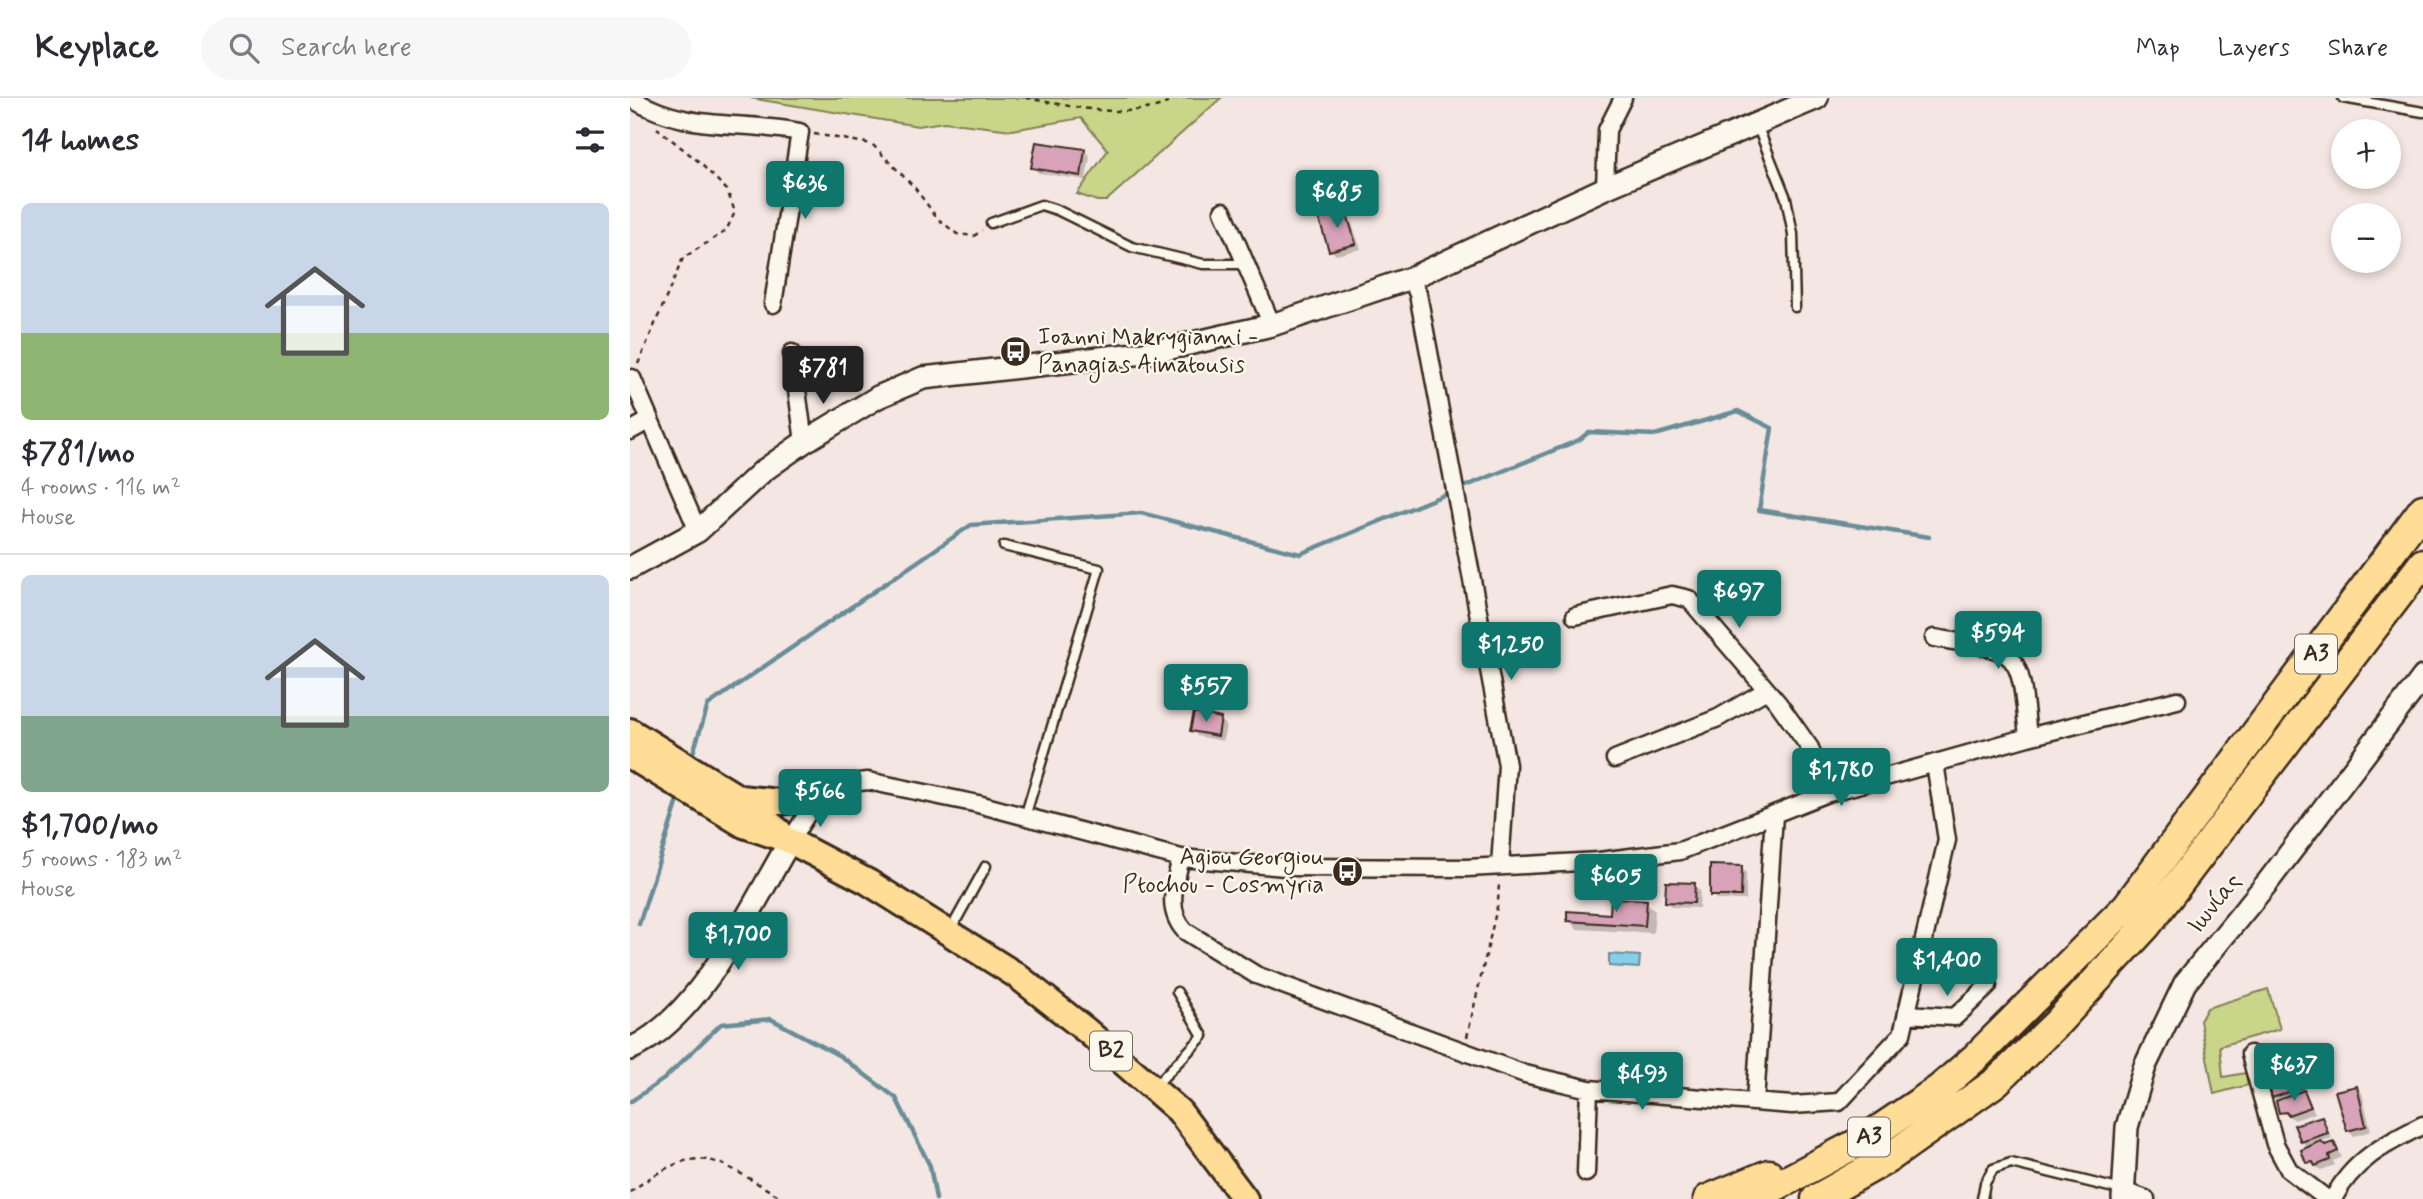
<!DOCTYPE html>
<meta charset="utf-8">
<style>
:root{--surface:#fff;--page:#f7f7f7;--text:#2b2b33;--muted:#7c7c81;--line:#e1e1e2;--accent:#0f766e}
body{margin:0;font-family:Mynerve,sans-serif;background:var(--page);color:var(--text);height:100vh;display:flex;flex-direction:column;font-size:26px;white-space:nowrap}
*{box-sizing:border-box;margin:0}
p{font-size:23px;color:var(--muted)}
.icon{flex:none;width:38px;height:38px;fill:none;stroke:currentColor;stroke-width:2;stroke-linecap:round;stroke-linejoin:round}
.map{position:relative;flex:1;overflow:hidden}
.side{display:flex;flex-direction:column;background:var(--surface);width:630px}
.side>*{flex:none}
.fabs{position:absolute;left:1701px;top:21px;display:grid;gap:14px}
.fabs a{display:grid;place-items:center;width:70px;height:70px;border-radius:50%;background:var(--surface);box-shadow:0 4px 10px #0003;font-size:35px}
.price{position:absolute;translate:-50% -60px;padding:0 16px;border-radius:7px;background:var(--accent);color:#fff;font-size:23px;line-height:46px;filter:drop-shadow(0 2px 4px #0008)}
.price::after{content:'';position:absolute;left:50%;top:42px;width:21px;height:16px;margin-left:-10px;background:inherit;clip-path:polygon(0 0,100% 0,50% 100%)}
.price.current{background:#222;color:#fff}
ul{padding:0;list-style:none}
li{display:grid;align-content:center;gap:14px;height:371px;padding:0 21px}
li+li{border-top:2px solid var(--line)}
li span{display:grid;place-items:center;height:217px;border-radius:10px;color:#555}
li>.icon{margin-inline-start:auto}
span .icon{width:126px;height:126px;fill:#fffc;stroke-width:1}
li b{font-size:30px}
h2{display:flex;justify-content:space-between;align-items:center;height:84px;padding:0 21px;font-size:30px}
header{display:flex;align-items:center;gap:42px;box-sizing:border-box;height:98px;padding:0 35px;background:var(--surface);border-bottom:2px solid var(--line)}
header strong{font-size:33px}
nav{display:flex;gap:38px;margin-inline-start:auto;font-size:24px}
.search{width:490px;height:63px;background:var(--page);display:flex;align-items:center;gap:18px;box-sizing:border-box;padding:0 24px;border-radius:38px;color:var(--muted);font-size:26px}
main{display:flex;flex:1;min-height:0}
.map>svg:first-child{display:block}
</style>
<header>
<strong>Keyplace</strong>
<div class="search"><svg class="icon" aria-label="search" viewBox="0 0 24 24"><circle cx="10" cy="10" r="6"/><path d="M15 15l6 6"/></svg>Search here</div>
<nav><a>Map</a><a>Layers</a><a>Share</a></nav>
</header>
<main>
<section class="side">
<h2>14 homes<svg class="icon" aria-label="filters" viewBox="0 0 24 24"><path d="M4 7h16M4 17h16"/><circle cx="9" cy="7" r="2"/><circle cx="15" cy="17" r="2"/></svg></h2>
<ul>
<li><span style="background:linear-gradient(#c9d6e8 60%,#8fb573 0)"><svg class="icon" aria-label="home" viewBox="0 0 24 24"><path d="M3 11l9-7 9 7M6 9v11h12V9"/></svg></span><div><b>$781/mo</b><p>4 rooms · 116 m²</p><p>House</p></div></li>
<li><span style="background:linear-gradient(#c9d6e8 65%,#7fa58c 0)"><svg class="icon" aria-label="home" viewBox="0 0 24 24"><path d="M3 11l9-7 9 7M6 9v11h12V9"/></svg></span><div><b>$1,700/mo</b><p>5 rooms · 183 m²</p><p>House</p></div></li>
</ul>
</section>
<div class="map">
<svg width="1793" height="1101" viewBox="0 0 1793 1101">
<rect width="100%" height="100%" fill="#f4e6e2"/>
<filter id="ink" filterUnits="userSpaceOnUse"><feTurbulence type="fractalNoise" baseFrequency=".0143" numOctaves="2"/><feDisplacementMap in="SourceGraphic" scale="14" xChannelSelector="R" yChannelSelector="G"/><feConvolveMatrix kernelMatrix="1 2 1 2 8 2 1 2 1" color-interpolation-filters="sRGB"/></filter>
<g filter="url(#ink)">
<!-- green -->
<path fill="#c9d689" stroke="#828054" stroke-width="2" d="M120,0H591L476,103H467L447,96L478,52L451,20L382,32L314,24L288,28Z
M1638,891L1650,931L1590,948L1593,979L1616,975L1618,987L1584,996L1570,923L1577,910Z"/>
<!-- water -->
<path fill="#87cfe8" stroke="#698d97" stroke-width="2" d="M979,856L1010,858L1009,870L979,868Z"/>
<!-- shadow -->
<path fill="#0003" d="M454,52L460,58L456,82L409,75L403,70Z
M714,112L719,118L731,151L706,157L701,152Z
M590,621L596,627L593,643L567,638L562,632Z
M1111,769L1116,775V802H1087L1082,797Z
M1064,787L1070,793L1069,810L1042,809L1036,804Z
M1016,804L1025,813L1023,835L947,831L939,822L982,818Z
M1666,974L1671,979L1674,995L1685,1015L1665,1022L1651,1014L1644,999Z
M1726,990L1732,995L1741,1033L1724,1038L1718,1033Z
M1691,1020L1702,1040L1690,1044L1695,1049L1703,1046L1712,1059L1703,1063L1705,1067L1691,1072L1678,1064L1679,1051L1672,1043Z"/>
<g fill="none" stroke-linecap="round" stroke-linejoin="round">
<!-- stream -->
<path stroke="#698d97" stroke-width="4.5" d="M829,391L949,342L959,334L1025,337L1108,313L1142,330L1129,412L1299,439
M61,661L78,607L341,427L511,415L670,456L821,394
M9,826L50,696
M0,1004L34,981L91,926L141,921L210,958L266,1000L300,1068L306,1101"/>
</g>
<!-- building -->
<path fill="#d8a3b9" stroke="#3b2a1e" stroke-width="2" d="M406,44L455,51L451,78L401,70Z
M715,110L726,146L699,153L688,118Z
M564,614L591,620L588,638L560,633Z
M1080,767L1112,768L1111,798H1080Z
M1036,784L1065,785L1064,805L1035,804Z
M981,800L1017,802L1015,828L937,823V813L980,816Z
M1667,972L1673,989L1642,1000L1638,987L1643,984V979Z
M1727,988L1736,1028L1717,1033L1705,993Z
M1674,992L1681,1009L1658,1017L1656,1014L1649,1015L1646,1003Z
M1692,1018L1698,1035L1671,1044L1664,1027Z
M1691,1043L1695,1047L1704,1044L1708,1053L1699,1057L1700,1062L1685,1068L1683,1064L1676,1065L1671,1052Z"/>
<g fill="none" stroke-linecap="round" stroke-linejoin="round">
<defs>
<path id="service" d="M1713,0L1793,14
M1127,27L1156,100L1163,136L1165,209
M361,125L411,107L427,112L502,149L573,166H616
M374,448L469,471L395,719
M320,833L356,768
M526,987L573,938L547,894
M1352,1101L1355,1085L1363,1071L1381,1065L1492,1092"/>
<path id="minor" d="M0,0C59,35 109,22 170,34L143,206
M975,90L977,32L993,0
M593,113L642,227
M781,180L788,196L877,667L870,768
M162,255L174,344
M2,280L68,433
M0,333L20,322
M945,518L1042,497L1059,501L1148,605L1180,650L1195,696
M1304,540C1393,554 1389,549 1398,639
M985,661L1088,620L1135,593
M160,743L188,699L203,687L238,683L348,706L551,760L655,769L837,770L969,763L1050,753L1195,696L1398,639L1547,602
M551,760C545,786 535,811 555,833L626,877L895,976L959,991L1162,1007L1209,1004L1272,936L1317,742L1305,665
M1277,916L1325,919L1358,888
M1620,956L1645,1046L1659,1072L1697,1101
M1125,1004L1144,717
M956,1075L959,991
M1494,1093L1516,1101
M1703,1101C1723,1062 1755,1046 1793,1027"/>
<path id="secondary" d="M0,470L68,433L133,373L174,344L248,299L293,280L523,254L642,227L781,180L975,90L1187,0
M0,951C70,920 122,807 160,743
M1493,1101L1497,1029L1515,968L1555,885L1637,785L1793,579"/>
<path id="primary" d="M0,633L109,700L149,733
M0,658L114,727L160,743L238,784L386,877L457,933L549,1013L615,1101
M110,700L149,704L188,699"/>
<path id="motorway" d="M1078,1101L1139,1076
M1122,1101L1235,1041L1309,991L1346,959L1496,809L1793,411
M1186,1101L1257,1061L1366,984L1427,925L1517,827L1793,465"/>
</defs>
<!-- service casing -->
<use href="#service" stroke="#3b2a1e" stroke-width="13"/>
<!-- minor casing -->
<use href="#minor" stroke="#3b2a1e" stroke-width="21"/>
<!-- secondary casing -->
<use href="#secondary" stroke="#3b2a1e" stroke-width="26"/>
<!-- primary casing -->
<use href="#primary" stroke="#3b2a1e" stroke-width="30"/>
<!-- motorway casing -->
<use href="#motorway" stroke="#3b2a1e" stroke-width="33"/>
<!-- path -->
<path stroke="#3b2a1e" stroke-width="2.5" stroke-dasharray="5 5" stroke-linecap="butt" d="M396,0C441,8 505,25 547,0
M184,36L242,46L285,90L307,120L327,136L344,138L352,132
M8,266L53,160L96,133L105,114L97,92L68,63L27,30
M837,939L868,805L869,785
M0,1094C73,1040 82,1060 154,1101"/>
<!-- service -->
<use href="#service" stroke="#fbf7ec" stroke-width="8"/>
<!-- minor -->
<use href="#minor" stroke="#fbf7ec" stroke-width="16"/>
<!-- secondary -->
<use href="#secondary" stroke="#fbf7ec" stroke-width="21"/>
<!-- primary -->
<use href="#primary" stroke="#ffdd96" stroke-width="24"/>
<!-- motorway -->
<use href="#motorway" stroke="#ffdd96" stroke-width="28"/>
</g>
</g>
<!-- icons -->
<defs>
<symbol id="bus-disc" viewBox="-11 -11 22 22"><circle r="9.5" fill="#3b2a1e" stroke="#fbf7ec"/><path d="M-5-6H5V4H4V6H2V4H-2V6H-4V4H-5ZM-3.5-4V0h7V-4ZM-3.5 1.2v1.5H-2V1.2ZM2 1.2v1.5H3.5V1.2Z" fill="#fff"/></symbol>
</defs>
<g fill-rule="evenodd">
<use href="#bus-disc" x="368" y="236" width="35" height="35"/>
<use href="#bus-disc" x="700" y="756" width="35" height="35"/>
</g>
<g text-anchor="middle" dominant-baseline="central" stroke-width="5" stroke-linejoin="round" paint-order="stroke">
<!-- shield labels -->
<g fill="#fbf7ec" stroke="#75685c" stroke-width="2">
<rect x="1665" y="536.5" width="42" height="39" rx="5"/>
<rect x="460" y="933.5" width="42" height="39" rx="5"/>
<rect x="1218" y="1019.5" width="42" height="39" rx="5"/>
</g>
<g font-size="23" font-weight="bold" fill="#3b2a1e">
<text x="1686" y="556">A3</text>
<text x="481" y="953">B2</text>
<text x="1239" y="1039">A3</text>
</g>
<!-- poi labels -->
<g font-size="24" fill="#3b2a1e" stroke="#fbf7ec" text-anchor="start">
<text x="408" y="239">Ioanni Makrygianni -<tspan x="408" dy="28">Panagias Aimatousis</tspan></text>
<text x="694" y="759" text-anchor="end">Agiou Georgiou<tspan x="694" dy="28">Ptochou - Cosmyria</tspan></text>
</g>
<!-- street labels -->
<g font-size="24" fill="#3b2a1e" stroke="#fbf7ec">
<text transform="translate(1585 806) rotate(-51)">Ιωνίας</text>
</g>
</g>
</svg>
<div class="fabs">
<a>+</a>
<a>−</a>
</div>
<b class="price" style="left:175px;top:123px">$636</b>
<b class="price" style="left:707px;top:132px">$685</b>
<b class="price current" style="left:193px;top:308px">$781</b>
<b class="price" style="left:1109px;top:532px">$697</b>
<b class="price" style="left:1368px;top:573px">$594</b>
<b class="price" style="left:881px;top:584px">$1,250</b>
<b class="price" style="left:576px;top:626px">$557</b>
<b class="price" style="left:1211px;top:710px">$1,780</b>
<b class="price" style="left:190px;top:731px">$566</b>
<b class="price" style="left:986px;top:816px">$605</b>
<b class="price" style="left:108px;top:874px">$1,700</b>
<b class="price" style="left:1317px;top:900px">$1,400</b>
<b class="price" style="left:1664px;top:1005px">$637</b>
<b class="price" style="left:1012px;top:1014px">$493</b>
</div>
</main>
